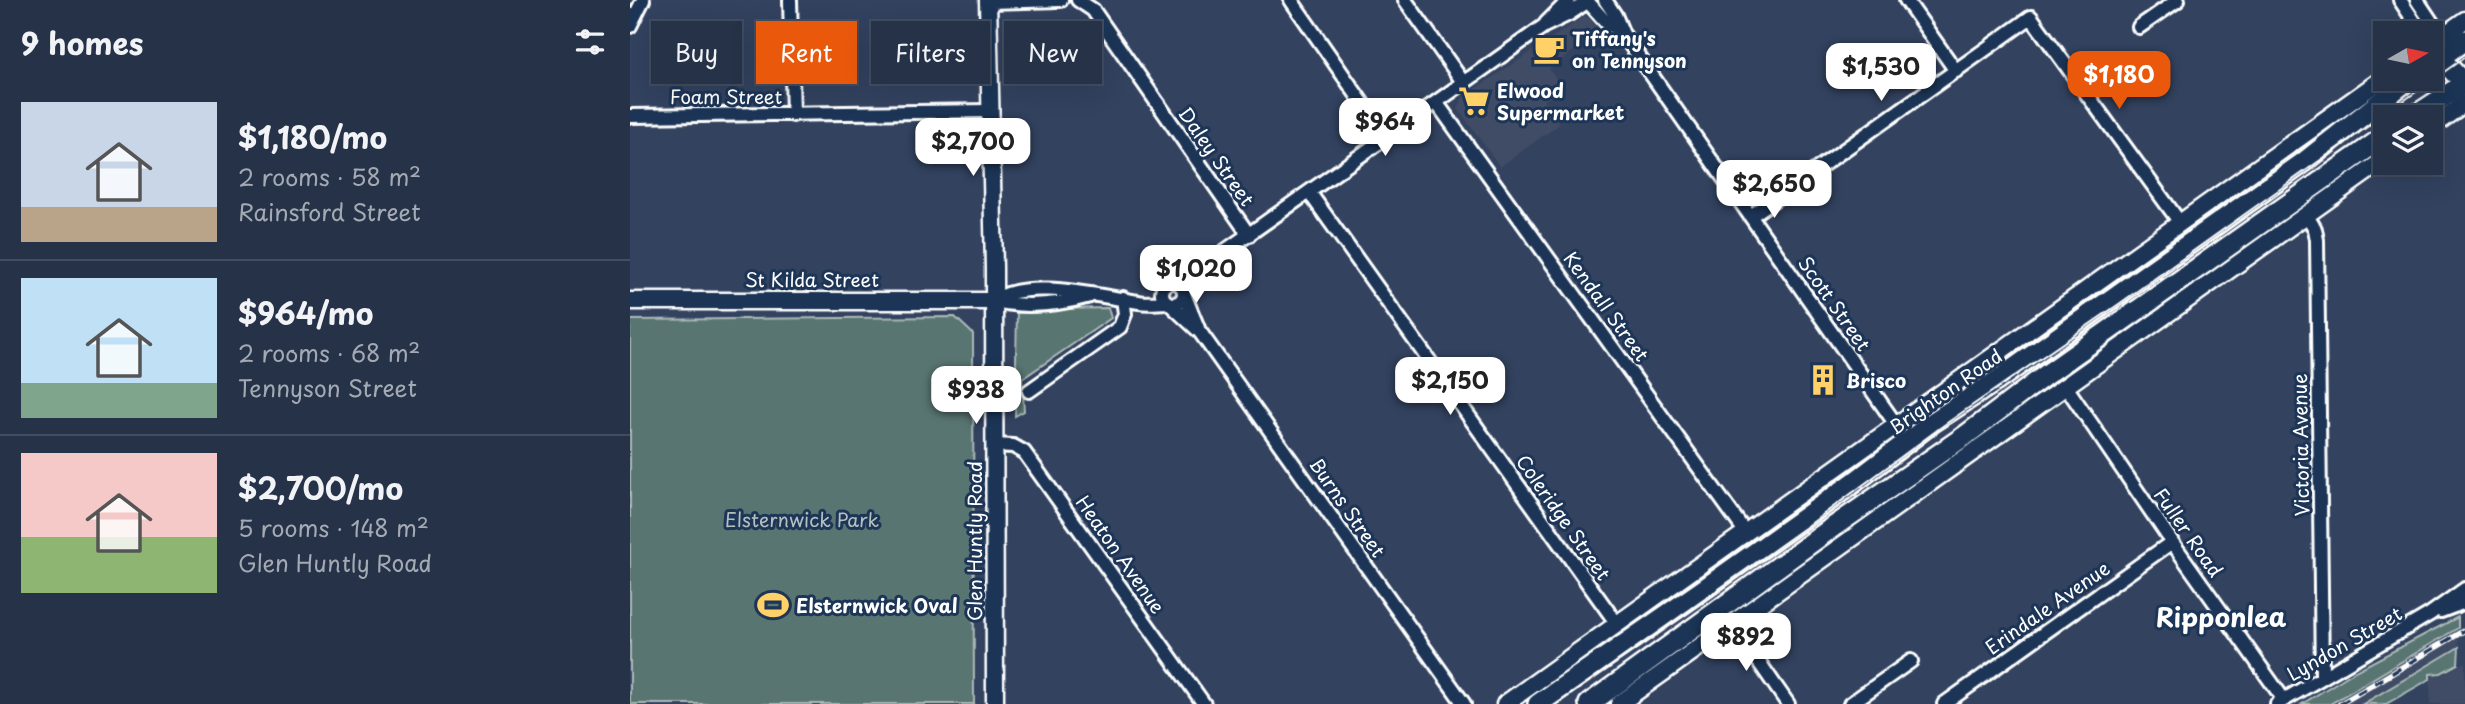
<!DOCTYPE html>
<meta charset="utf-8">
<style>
:root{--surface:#263247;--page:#323e52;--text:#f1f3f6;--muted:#a4aab4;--line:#424d60;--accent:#ea580c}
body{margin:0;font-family:"Playpen Sans",sans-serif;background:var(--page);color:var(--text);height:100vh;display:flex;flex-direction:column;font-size:26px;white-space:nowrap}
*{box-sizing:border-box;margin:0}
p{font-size:23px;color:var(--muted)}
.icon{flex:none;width:38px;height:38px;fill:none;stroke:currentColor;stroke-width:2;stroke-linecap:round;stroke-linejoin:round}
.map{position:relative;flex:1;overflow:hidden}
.details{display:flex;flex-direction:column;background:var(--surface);width:630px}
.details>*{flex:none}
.banner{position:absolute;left:21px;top:21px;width:665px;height:63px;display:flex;gap:14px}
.needle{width:46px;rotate:81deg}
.fabs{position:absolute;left:1743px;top:21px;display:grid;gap:14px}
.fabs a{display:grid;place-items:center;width:70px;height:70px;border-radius:0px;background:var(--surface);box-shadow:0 7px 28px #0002,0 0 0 2px var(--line);font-size:35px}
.price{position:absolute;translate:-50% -60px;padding:0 16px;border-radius:14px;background:#fff;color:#222;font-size:23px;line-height:46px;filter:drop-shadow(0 2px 4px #0008)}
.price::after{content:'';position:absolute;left:50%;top:42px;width:21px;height:16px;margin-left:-10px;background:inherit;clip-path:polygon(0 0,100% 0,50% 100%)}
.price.active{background:var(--accent);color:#fff}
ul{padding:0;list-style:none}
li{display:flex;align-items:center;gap:21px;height:175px;padding:0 21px}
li+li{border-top:2px solid var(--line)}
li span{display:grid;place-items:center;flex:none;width:196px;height:140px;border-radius:0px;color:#555}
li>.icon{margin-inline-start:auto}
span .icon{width:84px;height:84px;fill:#fffc;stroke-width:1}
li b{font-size:30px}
h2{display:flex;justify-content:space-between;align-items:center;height:84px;padding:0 21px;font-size:30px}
.tag{padding:0 24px;border-radius:0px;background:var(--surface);box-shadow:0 7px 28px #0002,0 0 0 2px var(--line);font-size:24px;line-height:63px}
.tag.active{background:var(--accent);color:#fff}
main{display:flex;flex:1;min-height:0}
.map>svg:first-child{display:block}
</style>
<main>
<section class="details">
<h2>9 homes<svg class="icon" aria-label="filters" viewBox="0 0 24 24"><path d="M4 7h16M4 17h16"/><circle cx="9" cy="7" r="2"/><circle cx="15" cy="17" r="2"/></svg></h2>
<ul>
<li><span style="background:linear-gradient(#c9d6e8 75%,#b9a48a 0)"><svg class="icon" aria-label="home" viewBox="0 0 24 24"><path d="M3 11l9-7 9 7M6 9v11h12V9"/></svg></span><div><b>$1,180/mo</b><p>2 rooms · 58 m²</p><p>Rainsford Street</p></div></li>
<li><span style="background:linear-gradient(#bfe0f5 75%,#7fa58c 0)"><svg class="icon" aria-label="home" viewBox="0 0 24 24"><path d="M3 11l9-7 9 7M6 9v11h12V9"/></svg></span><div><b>$964/mo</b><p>2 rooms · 68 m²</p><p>Tennyson Street</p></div></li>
<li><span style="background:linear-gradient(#f6c9c9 60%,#8fb573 0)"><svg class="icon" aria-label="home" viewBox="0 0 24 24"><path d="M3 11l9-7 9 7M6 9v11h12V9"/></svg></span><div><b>$2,700/mo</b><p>5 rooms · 148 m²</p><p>Glen Huntly Road</p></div></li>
</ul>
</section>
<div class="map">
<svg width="1835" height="704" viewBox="0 0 1835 704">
<rect width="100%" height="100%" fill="#32425f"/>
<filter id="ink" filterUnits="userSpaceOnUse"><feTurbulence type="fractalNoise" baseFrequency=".0143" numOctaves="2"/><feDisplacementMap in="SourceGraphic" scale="14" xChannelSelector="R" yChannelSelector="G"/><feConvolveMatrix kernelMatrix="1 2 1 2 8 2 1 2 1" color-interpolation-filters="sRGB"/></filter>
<g filter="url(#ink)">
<!-- built -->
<path fill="#414b65" d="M955,16L961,20L969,33L919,69L933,88L914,101L930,124L870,167L828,109L833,97Z
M1828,628L1829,647L1802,663L1733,704H1700Z
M1835,662V704H1800V674L1815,673Z"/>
<!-- green -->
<path fill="#587472" stroke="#acbab8" stroke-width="2" d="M478,308L481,318L392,379L394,411L385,416L387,310Z
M325,317L343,334L344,704H0V320Z
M1828,617V628L1700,704H1672L1727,670Z
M1829,647L1828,664L1811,673L1800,674V679L1756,704H1733Z"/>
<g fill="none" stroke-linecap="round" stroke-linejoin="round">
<defs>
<path id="minor" d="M160,0L163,115
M448,0L463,10L619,235
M661,0L756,137
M775,0L833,82
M975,0L985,15L993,34
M1276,0L1326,71
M1770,0L1792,33
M1787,0L1811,36
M358,2L431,0
M959,3L976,22L993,34L1267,426
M916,23L939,0
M0,26L13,0
M1509,27L1548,0
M806,102L1116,533
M0,116L360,111
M679,192L987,624
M1676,214L1685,229L1687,240L1692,677
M1121,216L1401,17L1551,224
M532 293a11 11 0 1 1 22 0a11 11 0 1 1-22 0Z
M539,282L578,263L914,26L939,14L957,2
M554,294L568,328
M363,301C396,277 471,297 509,302C518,304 528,302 537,302
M363,301C395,308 428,305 460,296
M539,303L570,332L834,704
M1435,385L1542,542L1654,700
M399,391L490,327L495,314L493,298
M364,445L383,446L394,452L574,704
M1811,611L1835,602
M1102,623L1158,704
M1220,704L1281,661
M1314,704L1542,542
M1647,704L1800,614L1835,589"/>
<path id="major" d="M358,0L364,268L365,704
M1801,44L1835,20
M1801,127L1835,103
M0,301H363
M875,704L1755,77
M989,704L1755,159"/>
<path id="highway" d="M1810,58L1834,83
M1801,64L1835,40
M1783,117L1835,83
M908,704L1071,591L1223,483L1303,422L1366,381L1674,162L1779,79
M959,704L1196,532L1336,435L1417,374L1755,136"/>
</defs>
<!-- minor casing -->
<use href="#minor" stroke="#fff" stroke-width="18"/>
<!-- major casing -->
<use href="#major" stroke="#fff" stroke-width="21"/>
<!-- highway casing -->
<use href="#highway" stroke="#fff" stroke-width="24"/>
<!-- minor -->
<use href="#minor" stroke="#1d3557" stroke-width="12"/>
<!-- major -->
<use href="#major" stroke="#1d3557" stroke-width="16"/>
<!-- highway -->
<use href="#highway" stroke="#1d3557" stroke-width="19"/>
<!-- tram -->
<path stroke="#fff" stroke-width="2" d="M927,704L1179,525L1314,425L1489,304L1835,57"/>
<defs>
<path id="rail" d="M1710,704L1835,630"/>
</defs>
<!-- rail casing -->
<use href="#rail" stroke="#fff" stroke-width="6"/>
<!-- rail -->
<use href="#rail" stroke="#1d3557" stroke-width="3.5" stroke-dasharray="10" stroke-linecap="butt"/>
</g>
</g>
<!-- icons -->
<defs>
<symbol id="cafe-bare" viewBox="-9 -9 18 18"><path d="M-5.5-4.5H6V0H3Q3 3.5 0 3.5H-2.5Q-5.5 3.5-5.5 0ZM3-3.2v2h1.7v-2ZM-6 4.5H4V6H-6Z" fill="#ffd166" stroke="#1d3557" stroke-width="2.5" paint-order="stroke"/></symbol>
<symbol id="supermarket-bare" viewBox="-9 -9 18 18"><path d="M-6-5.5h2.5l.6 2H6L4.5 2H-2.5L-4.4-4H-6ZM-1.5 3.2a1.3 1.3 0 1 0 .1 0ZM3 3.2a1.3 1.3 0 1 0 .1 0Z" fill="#ffd166" stroke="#1d3557" stroke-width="2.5" paint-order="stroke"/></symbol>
<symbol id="building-bare" viewBox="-9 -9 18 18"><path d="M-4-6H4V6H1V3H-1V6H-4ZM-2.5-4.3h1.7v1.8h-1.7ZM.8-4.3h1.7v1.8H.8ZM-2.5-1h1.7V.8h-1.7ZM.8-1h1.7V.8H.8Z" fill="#ffd166" stroke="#1d3557" stroke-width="2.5" paint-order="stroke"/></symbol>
<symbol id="stadium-bare" viewBox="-9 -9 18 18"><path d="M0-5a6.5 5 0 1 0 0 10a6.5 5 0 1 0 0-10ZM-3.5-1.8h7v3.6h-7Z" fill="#ffd166" stroke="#1d3557" stroke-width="2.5" paint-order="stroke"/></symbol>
</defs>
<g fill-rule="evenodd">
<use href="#cafe-bare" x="897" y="27" width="44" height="44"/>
<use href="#supermarket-bare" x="822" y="79" width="44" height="44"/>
<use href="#building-bare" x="1171" y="358" width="44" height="44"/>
<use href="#stadium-bare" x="121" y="583" width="44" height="44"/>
</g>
<g text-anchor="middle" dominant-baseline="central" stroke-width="6" stroke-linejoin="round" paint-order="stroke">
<!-- poi labels -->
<g font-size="19" font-weight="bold" fill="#fff" stroke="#1d3557" text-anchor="start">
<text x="942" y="38">Tiffany's<tspan x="942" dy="22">on Tennyson</tspan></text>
<text x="867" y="90">Elwood<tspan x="867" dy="22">Supermarket</tspan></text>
<text x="1216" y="380">Brisco</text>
<text x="166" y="605">Elsternwick Oval</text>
</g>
<!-- street labels -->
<g font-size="19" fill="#fff" stroke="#1d3557">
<text x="96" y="96">Foam Street</text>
<text transform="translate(587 156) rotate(55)">Daley Street</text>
<text x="182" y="279">St Kilda Street</text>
<text transform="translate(1205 303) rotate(55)">Scott Street</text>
<text transform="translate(977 306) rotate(54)">Kendall Street</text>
<text transform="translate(1315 391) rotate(-35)">Brighton Road</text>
<text transform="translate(1670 445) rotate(-91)">Victoria Avenue</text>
<text transform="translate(718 507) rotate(55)">Burns Street</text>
<text transform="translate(934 517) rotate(55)">Coleridge Street</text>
<text transform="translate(1559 532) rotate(55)">Fuller Road</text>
<text transform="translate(344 541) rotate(-90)">Glen Huntly Road</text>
<text transform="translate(491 554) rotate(55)">Heaton Avenue</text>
<text transform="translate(1417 607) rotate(-35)">Erindale Avenue</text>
<text transform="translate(1714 643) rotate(-30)">Lyndon Street</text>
</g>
<!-- park labels -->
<g font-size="19" fill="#b4c0c0" stroke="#1d3557">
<text x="172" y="519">Elsternwick Park</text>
</g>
<!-- district labels -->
<g font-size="26" font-weight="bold" fill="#fff" stroke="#1d3557">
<text x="1591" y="616">Ripponlea</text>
</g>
</g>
</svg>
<div class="fabs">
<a><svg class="needle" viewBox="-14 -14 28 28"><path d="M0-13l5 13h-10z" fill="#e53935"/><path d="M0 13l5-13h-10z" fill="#a4aab4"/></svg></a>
<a><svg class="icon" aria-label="layers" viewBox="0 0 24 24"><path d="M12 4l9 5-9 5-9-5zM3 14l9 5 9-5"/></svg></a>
</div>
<b class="price" style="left:1251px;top:103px">$1,530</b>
<b class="price active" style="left:1489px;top:111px">$1,180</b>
<b class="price" style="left:755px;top:158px">$964</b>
<b class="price" style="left:343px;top:178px">$2,700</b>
<b class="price" style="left:1144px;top:220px">$2,650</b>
<b class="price" style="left:566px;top:305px">$1,020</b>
<b class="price" style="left:820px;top:417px">$2,150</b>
<b class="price" style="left:346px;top:426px">$938</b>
<b class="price" style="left:1116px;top:673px">$892</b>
<div class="banner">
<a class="tag">Buy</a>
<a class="tag active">Rent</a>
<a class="tag">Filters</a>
<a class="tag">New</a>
</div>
</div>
</main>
